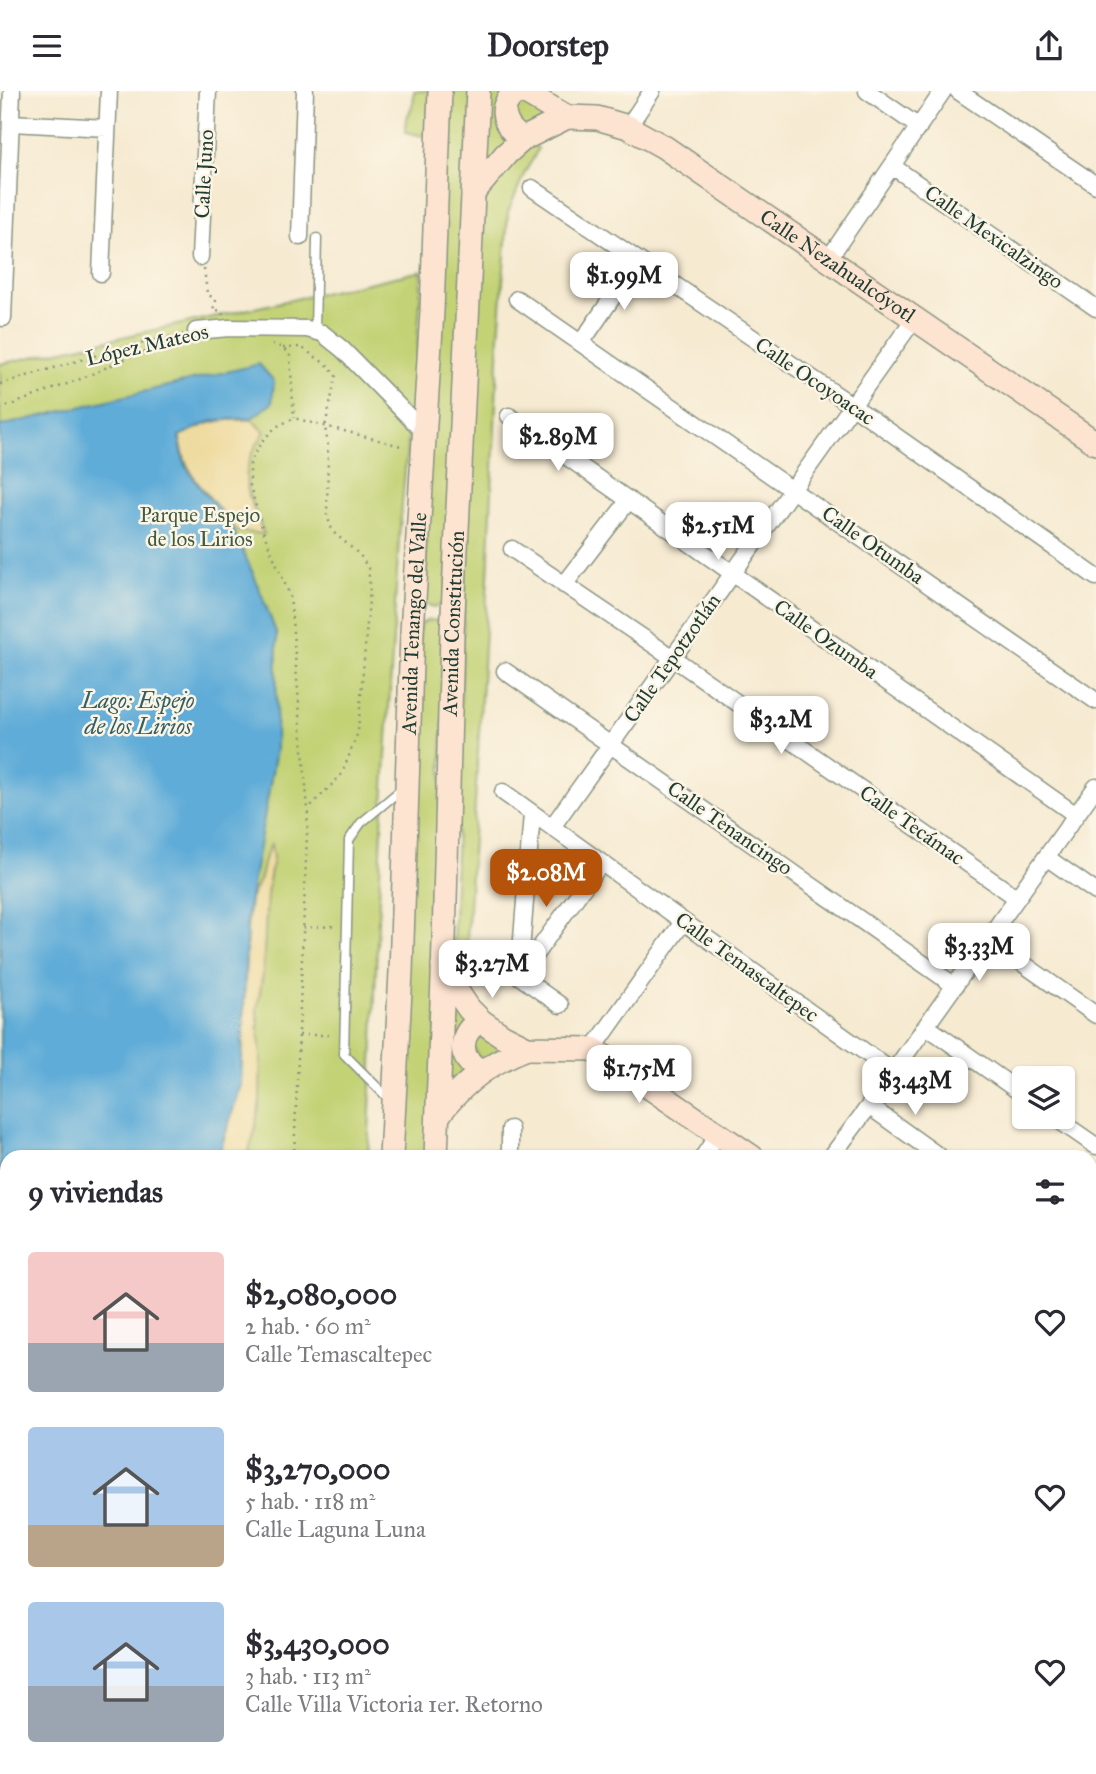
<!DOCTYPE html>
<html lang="es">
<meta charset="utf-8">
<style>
:root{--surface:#fff;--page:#f7f7f7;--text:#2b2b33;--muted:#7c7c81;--accent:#b45309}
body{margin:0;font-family:"IM FELL Great Primer",serif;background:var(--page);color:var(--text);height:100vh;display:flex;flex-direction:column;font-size:26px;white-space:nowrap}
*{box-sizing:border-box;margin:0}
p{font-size:23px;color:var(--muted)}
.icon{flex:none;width:38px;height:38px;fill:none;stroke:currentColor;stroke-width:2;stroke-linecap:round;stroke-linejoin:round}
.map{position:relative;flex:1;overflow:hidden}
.panel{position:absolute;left:0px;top:1059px;width:1097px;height:625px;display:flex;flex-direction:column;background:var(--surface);border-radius:21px 21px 0 0;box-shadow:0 2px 5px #0004}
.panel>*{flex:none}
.fabs{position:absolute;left:1012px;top:975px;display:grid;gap:14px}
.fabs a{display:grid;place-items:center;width:63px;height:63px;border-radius:7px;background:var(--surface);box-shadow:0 2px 5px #0004;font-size:35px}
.price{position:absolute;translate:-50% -60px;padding:0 16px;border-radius:14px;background:#fff;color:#222;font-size:23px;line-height:46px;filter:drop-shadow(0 2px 4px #0008)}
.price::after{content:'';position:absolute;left:50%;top:42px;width:21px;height:16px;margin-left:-10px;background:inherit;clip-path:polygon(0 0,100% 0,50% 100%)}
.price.on{background:var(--accent);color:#fff}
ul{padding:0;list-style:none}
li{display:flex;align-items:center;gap:21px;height:175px;padding:0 28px}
li span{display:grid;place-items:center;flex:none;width:196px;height:140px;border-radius:7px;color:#555}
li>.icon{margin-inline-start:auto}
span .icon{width:84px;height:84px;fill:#fffc;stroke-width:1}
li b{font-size:30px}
h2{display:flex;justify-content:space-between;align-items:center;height:84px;padding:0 28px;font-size:30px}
header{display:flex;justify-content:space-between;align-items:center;height:91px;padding:0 28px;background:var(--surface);font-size:32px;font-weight:700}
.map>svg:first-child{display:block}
</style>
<header><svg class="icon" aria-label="menu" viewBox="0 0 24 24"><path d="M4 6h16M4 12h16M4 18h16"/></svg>Doorstep<svg class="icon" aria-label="share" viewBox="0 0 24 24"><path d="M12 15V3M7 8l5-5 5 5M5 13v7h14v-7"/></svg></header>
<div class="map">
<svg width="1096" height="1683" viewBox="0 0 1096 1683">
<rect width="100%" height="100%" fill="#fcf5e5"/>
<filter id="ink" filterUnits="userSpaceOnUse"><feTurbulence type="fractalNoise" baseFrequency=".0143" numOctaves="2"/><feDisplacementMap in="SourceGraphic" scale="14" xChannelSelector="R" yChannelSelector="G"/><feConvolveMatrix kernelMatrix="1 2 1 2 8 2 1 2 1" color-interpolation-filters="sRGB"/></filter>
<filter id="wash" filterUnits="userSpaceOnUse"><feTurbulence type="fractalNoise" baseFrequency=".00686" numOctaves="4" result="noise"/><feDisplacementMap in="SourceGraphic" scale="28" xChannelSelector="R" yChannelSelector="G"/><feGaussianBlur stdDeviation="1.57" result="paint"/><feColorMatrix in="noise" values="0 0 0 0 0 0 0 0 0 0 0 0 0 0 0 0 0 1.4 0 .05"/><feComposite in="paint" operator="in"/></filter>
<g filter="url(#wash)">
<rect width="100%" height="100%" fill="#f6ead1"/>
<!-- green -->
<path fill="#c2d275" stroke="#708854" stroke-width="2" d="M414,0H430L427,42L422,45L406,41C403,29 410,23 413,12C414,8 414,4 414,0Z
M441,0H477L446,512L435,516L424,513Z
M482,0H514L515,47L478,90Z
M515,5L553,21L527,43L507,20Z
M532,53L538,57L534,66L525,81L508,121L499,246L488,487L467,851L461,901L452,887L477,103Z
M422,180L415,297L407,357L399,448L383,714L368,1066H7V1604L0,1606V273Z
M429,529L439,530L445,533L434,1066H392L420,533Z
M447,890L473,930L468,976L441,1014Z
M474,938L514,956L482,975L468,945Z
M541,1676L644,1677V1683H541Z"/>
<!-- sand -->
<path fill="#eeda9e" stroke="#868c69" stroke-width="2" d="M223,329H252L265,341C235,383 246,399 264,443L237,440L197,391L185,370L179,344L199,335Z
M271,753L273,767L267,803L263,882L257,919L261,966L260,1010L254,1043L247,1066H218L238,1002L242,970L247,840L250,809L260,787L264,769Z"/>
<!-- water -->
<path fill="#5eacd8" stroke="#3e7486" stroke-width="2" d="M259,273L274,290L272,312L252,327L213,330L179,345L185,374L203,400L230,432L256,489L277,544L276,659L247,824L241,994L218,1066H7V1241L0,1242V335Z"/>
</g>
<g filter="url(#ink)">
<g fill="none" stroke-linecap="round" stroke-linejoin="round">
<defs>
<path id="lane" d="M315,240L317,147
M390,1009L344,963L349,749L361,732L403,697
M190,1683L191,1676
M231,1683V1676
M293,1683L294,1676"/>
<path id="street" d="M867,0L919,36
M958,0L1096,94
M11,32L107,37
M628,36L652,0
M892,75L1096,217
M532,97L853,315L1096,486
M300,146L305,0
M200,166L208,0
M829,167L943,0
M101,182L109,0
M517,208L1096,610
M3,227L12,0
M196,240L229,237L307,238L322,242L342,258L424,341
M581,252L638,169
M509,325L1076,724
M512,458L673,567L1017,807
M564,494L629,409
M505,580L955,895
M503,701L893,981
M552,736L914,228
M1046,766L1096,801
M988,848L1096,924
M521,883L601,772
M519,885L532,723
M519,885L560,914
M926,935L1024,1004
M593,958L683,831
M869,1015L940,1066
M1054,1026L1096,1055
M510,1066V1038
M703,1066L719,1042
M831,1066L869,1015L1096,696
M1090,1172L1096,1176
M1090,1344L1096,1336
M1090,1470L1096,1475
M644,1676V1683
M771,1676V1683
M899,1676V1683
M1026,1676V1683
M541,1683V1676"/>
<g id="secondary">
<path d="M519,0C495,13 503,36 523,48"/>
<path id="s1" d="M522,0L567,26L597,27L628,36L664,56L1096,352"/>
<path d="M473,102L506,63L523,48L567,26"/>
<path d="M443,875L450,890L469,918L481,930L503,945L527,957L593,958L752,1066"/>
<path d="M481,930C458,940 457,970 481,979"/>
<path d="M438,1025C461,993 489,971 527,957"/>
<path id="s2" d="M391,1066L401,881L412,541L432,220L440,0"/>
<path id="s3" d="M436,1066L443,888L452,543L478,0"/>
<path d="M1090,1307L1096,1311"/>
<path d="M364,1683L365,1676"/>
<path d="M405,1683L406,1676"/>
</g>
</defs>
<!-- lane casing -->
<use href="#lane" stroke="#8a9482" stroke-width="11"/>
<!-- street casing -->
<use href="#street" stroke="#8a9482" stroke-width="19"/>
<!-- secondary casing -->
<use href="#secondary" stroke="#8a9482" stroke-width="26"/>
<!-- path -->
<path stroke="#8a9482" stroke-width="2.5" stroke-dasharray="2 5" stroke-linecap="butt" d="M204,178L207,202L216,210L213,218L221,220L223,224
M272,253L283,257L290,265L294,327
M283,257L301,256L330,276L336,285L325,336L328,355L327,425L333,441L360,464L368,477L370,496L358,641L342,683L308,718
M0,293L121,257L183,243
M0,318L83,287L127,267L160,256L186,250
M303,837L335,835
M299,944H334
M294,1066L308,719L290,505L264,443L250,395V371L262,350L276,336L294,327L405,356
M0,1335L7,1332
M0,1574L7,1572"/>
<!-- lane -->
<use href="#lane" stroke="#fff" stroke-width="8"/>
<!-- street -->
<use href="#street" stroke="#fff" stroke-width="16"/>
<!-- secondary -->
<use href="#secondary" stroke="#fde4d1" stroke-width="23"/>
</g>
</g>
<g text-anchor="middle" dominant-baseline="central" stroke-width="5" stroke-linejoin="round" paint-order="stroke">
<!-- street labels -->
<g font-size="21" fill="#1f3d34" stroke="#fcf5e5">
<text transform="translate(204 83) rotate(-87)">Calle Juno</text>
<text transform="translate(994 146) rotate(35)">Calle Mexicalzingo</text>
<text stroke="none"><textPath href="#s1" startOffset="366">Calle Nezahualcóyotl</textPath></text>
<text transform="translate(147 254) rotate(-13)">López Mateos</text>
<text transform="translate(815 290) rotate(34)">Calle Ocoyoacac</text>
<text transform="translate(873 454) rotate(35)">Calle Otumba</text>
<text stroke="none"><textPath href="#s2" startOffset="534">Avenida Tenango del Valle</textPath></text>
<text stroke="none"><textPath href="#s3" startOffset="534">Avenida Constitución</textPath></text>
<text transform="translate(826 548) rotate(35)">Calle Ozumba</text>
<text transform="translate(672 567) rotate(-55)">Calle Tepotzotlán</text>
<text transform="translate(912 734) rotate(35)">Calle Tecámac</text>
<text transform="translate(730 737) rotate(35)">Calle Tenancingo</text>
<text transform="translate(747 876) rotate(36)">Calle Temascaltepec</text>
</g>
<!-- park labels -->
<g font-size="21" fill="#405b41" stroke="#fcf5e5">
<text x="200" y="424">Parque Espejo<tspan x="200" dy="24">de los Lirios</tspan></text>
</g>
<!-- water labels -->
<g font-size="23" font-style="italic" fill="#325e65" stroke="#fcf5e5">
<text x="138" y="609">Lago: Espejo<tspan x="138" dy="26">de los Lirios</tspan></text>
</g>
</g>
</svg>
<div class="fabs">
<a><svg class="icon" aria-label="layers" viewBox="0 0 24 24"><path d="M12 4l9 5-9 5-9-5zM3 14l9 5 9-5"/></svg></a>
</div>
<b class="price" style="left:624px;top:221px">$1.99M</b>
<b class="price" style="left:558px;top:382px">$2.89M</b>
<b class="price" style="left:718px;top:471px">$2.51M</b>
<b class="price" style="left:781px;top:665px">$3.2M</b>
<b class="price on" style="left:546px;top:818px">$2.08M</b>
<b class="price" style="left:979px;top:892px">$3.33M</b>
<b class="price" style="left:492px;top:909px">$3.27M</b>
<b class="price" style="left:639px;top:1014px">$1.75M</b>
<b class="price" style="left:915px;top:1026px">$3.43M</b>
<section class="panel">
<h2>9 viviendas<svg class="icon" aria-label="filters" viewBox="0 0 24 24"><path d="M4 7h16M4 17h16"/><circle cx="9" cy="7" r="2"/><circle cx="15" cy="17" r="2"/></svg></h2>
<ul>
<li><span style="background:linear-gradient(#f6c9c9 65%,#9aa5b1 0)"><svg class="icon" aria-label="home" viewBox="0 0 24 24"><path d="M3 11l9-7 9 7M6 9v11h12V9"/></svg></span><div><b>$2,080,000</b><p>2 hab. · 60 m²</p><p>Calle Temascaltepec</p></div><svg class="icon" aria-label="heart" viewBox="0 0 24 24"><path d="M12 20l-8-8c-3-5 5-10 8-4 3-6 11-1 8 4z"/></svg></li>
<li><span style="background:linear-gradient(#a9c7e8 70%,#b9a48a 0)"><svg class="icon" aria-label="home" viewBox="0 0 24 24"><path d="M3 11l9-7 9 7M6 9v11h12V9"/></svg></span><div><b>$3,270,000</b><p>5 hab. · 118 m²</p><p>Calle Laguna Luna</p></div><svg class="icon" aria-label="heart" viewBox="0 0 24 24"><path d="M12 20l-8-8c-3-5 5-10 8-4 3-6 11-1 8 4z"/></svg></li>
<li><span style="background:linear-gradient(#a9c7e8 60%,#9aa5b1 0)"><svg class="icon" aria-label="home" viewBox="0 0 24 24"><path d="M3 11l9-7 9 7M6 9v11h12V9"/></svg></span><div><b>$3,430,000</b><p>3 hab. · 113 m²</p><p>Calle Villa Victoria 1er. Retorno</p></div><svg class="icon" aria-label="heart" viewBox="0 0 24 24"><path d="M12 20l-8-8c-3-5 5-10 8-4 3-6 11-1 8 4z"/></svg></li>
</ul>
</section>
</div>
